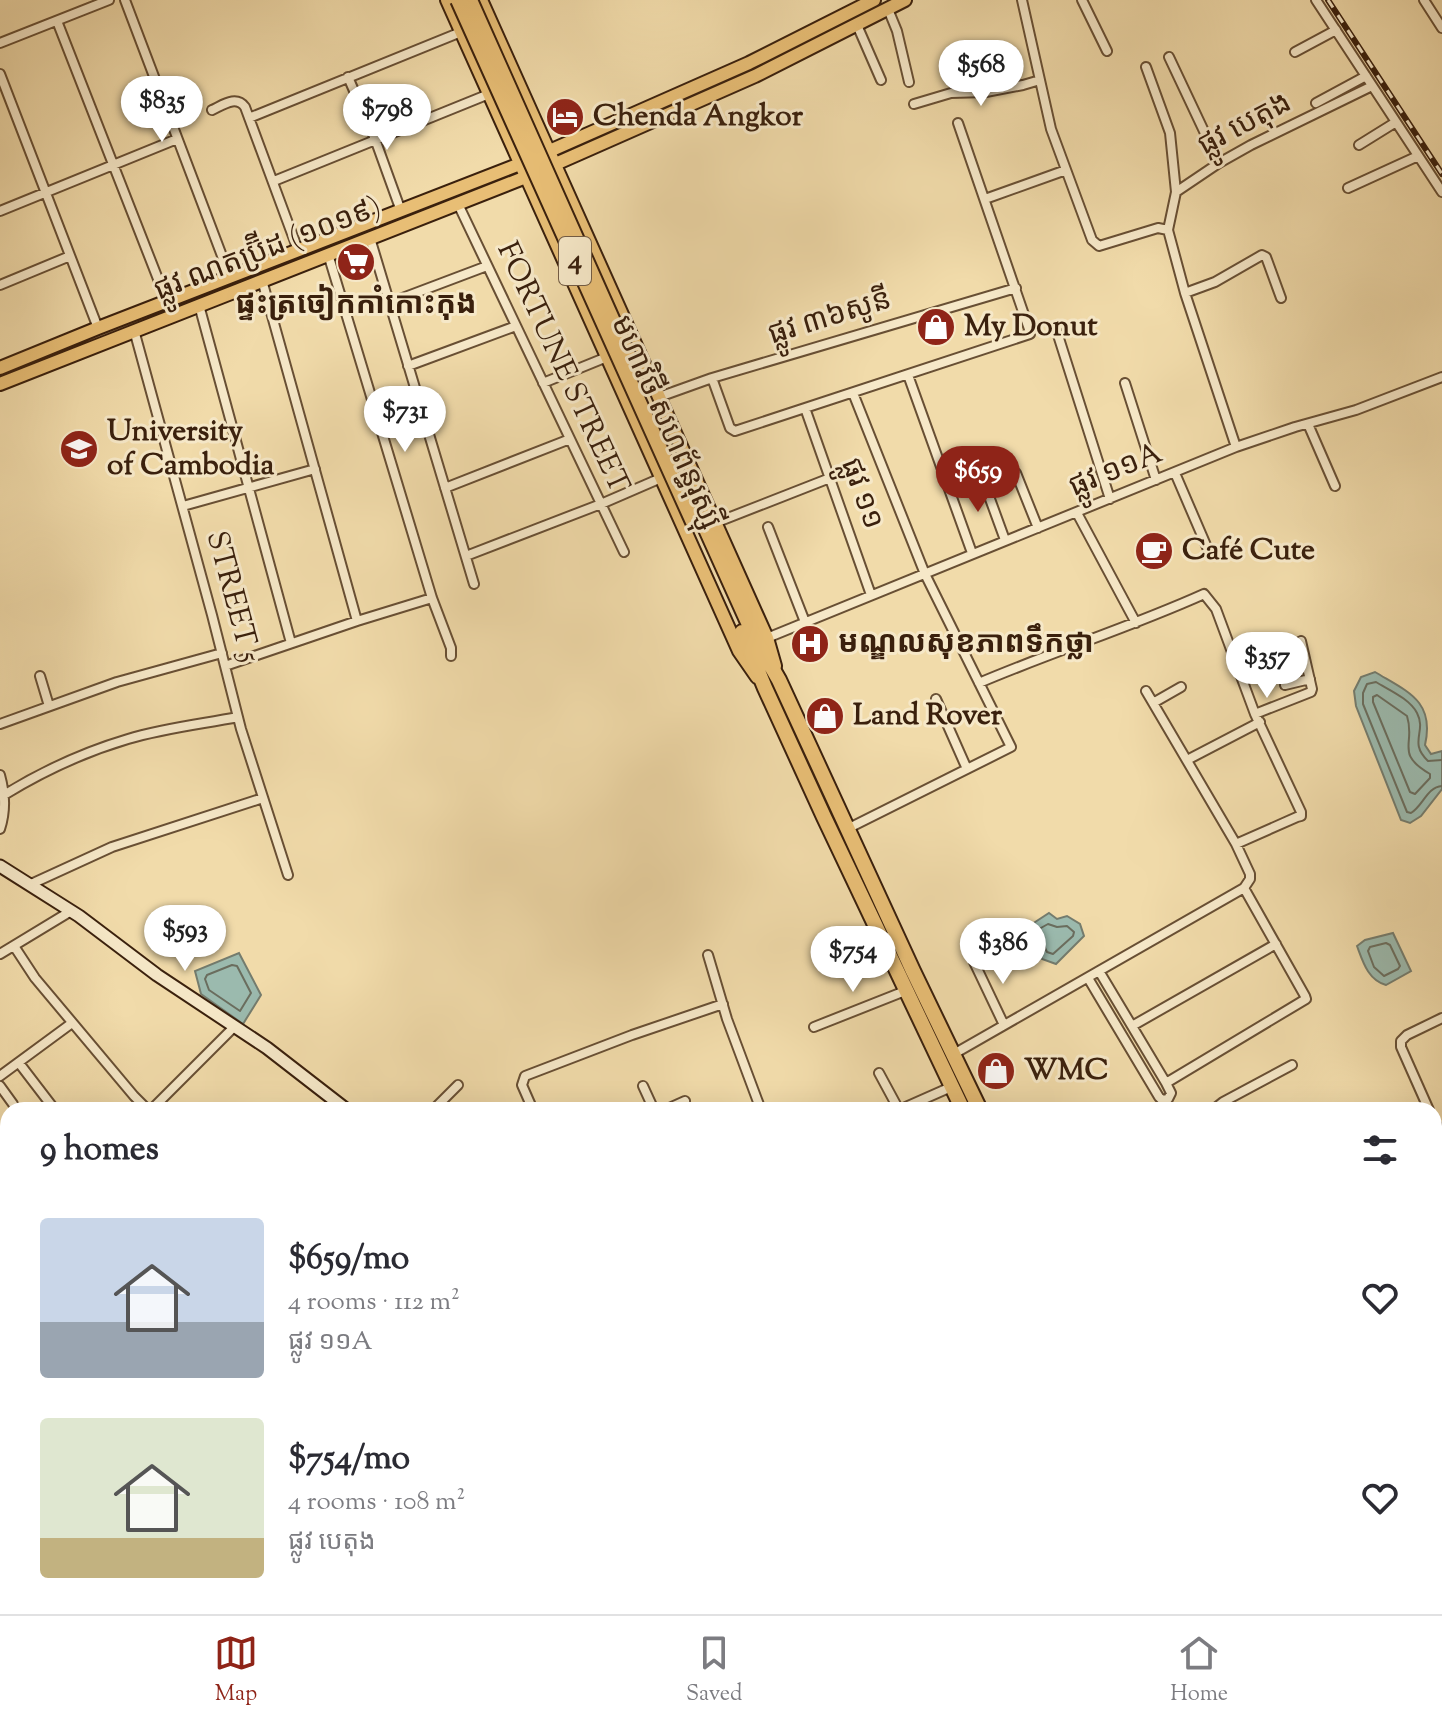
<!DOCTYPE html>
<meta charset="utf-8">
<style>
:root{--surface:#fff;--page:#f2f2f3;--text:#2b2b33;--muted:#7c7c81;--line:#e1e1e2;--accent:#8f2418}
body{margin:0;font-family:"Sorts Mill Goudy","Noto Sans Khmer",serif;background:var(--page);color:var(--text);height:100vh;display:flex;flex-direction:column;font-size:30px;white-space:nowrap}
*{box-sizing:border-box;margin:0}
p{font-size:26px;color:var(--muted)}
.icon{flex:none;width:44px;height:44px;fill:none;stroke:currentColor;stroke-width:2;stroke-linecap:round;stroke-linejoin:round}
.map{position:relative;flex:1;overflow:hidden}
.drawer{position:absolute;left:0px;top:1102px;width:1442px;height:512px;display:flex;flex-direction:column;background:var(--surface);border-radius:24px 24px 0 0;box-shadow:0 8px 32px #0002}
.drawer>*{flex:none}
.price{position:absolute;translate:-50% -68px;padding:0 18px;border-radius:28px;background:#fff;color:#222;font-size:26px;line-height:52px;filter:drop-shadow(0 2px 4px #0008)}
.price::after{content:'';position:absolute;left:50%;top:48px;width:24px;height:18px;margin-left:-12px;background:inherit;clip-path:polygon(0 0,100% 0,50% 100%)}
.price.current{background:var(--accent);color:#fff}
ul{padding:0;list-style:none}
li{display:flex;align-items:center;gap:24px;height:200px;padding:0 40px}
li span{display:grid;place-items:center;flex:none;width:224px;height:160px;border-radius:8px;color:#555}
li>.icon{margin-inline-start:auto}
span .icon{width:96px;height:96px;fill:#fffc;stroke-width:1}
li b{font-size:34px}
h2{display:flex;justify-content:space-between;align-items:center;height:96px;padding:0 40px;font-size:34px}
.dock{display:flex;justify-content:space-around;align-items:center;height:112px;border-top:2px solid var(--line);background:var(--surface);font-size:22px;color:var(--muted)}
.dock a{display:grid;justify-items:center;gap:4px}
.dock .current{color:var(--accent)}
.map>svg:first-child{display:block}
</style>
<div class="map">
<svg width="1442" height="1614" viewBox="0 0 1442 1614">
<rect width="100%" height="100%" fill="#f1dbaa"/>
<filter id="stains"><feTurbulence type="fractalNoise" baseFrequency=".0025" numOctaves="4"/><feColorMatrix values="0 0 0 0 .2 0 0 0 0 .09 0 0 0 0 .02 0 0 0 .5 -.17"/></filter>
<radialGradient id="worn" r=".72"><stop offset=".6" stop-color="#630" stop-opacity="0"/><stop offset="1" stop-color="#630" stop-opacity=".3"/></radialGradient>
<!-- green -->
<path fill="#c1be84" stroke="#7e6f48" stroke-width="2" d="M854,1606H1181L1163,1614H837Z"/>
<!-- water -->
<path fill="#9bbaae" stroke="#747c6e" stroke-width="2" d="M1375,672C1408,692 1435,701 1425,745L1431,754L1442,751V789L1421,816L1410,823L1401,820L1356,706L1354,691L1361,677Z
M1049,913L1057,919L1067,916L1080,924L1084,936L1056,964L1042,959L1026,928Z
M1393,933L1411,971L1386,985C1368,980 1363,962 1357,946L1365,940Z
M239,953L261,995L243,1024L201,994L195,971Z"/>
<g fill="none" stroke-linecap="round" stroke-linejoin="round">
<!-- shore -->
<path stroke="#6a6d5e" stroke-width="2" d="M1377,695L1407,716C1416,744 1394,753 1430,774V778L1415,794L1410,792L1373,702V697Z
M1442,760L1428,761C1408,742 1427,732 1417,713C1410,699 1389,690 1376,682L1367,684L1363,693V704L1407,812L1411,813C1423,806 1427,787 1442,786
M1048,924L1057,927L1067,926L1074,932L1073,936L1053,954L1047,952L1038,933L1039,929Z
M1386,943L1390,945L1400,966L1398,969L1384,976L1374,967L1368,951L1370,947Z
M232,965L237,966L251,993L240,1011L209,990L205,979L207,975Z"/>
<defs>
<path id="street" d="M125,0L230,277
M1022,0L1051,129L1092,240L1099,246L1158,228L1168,230
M1082,0L1107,51
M1316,0L1442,192
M1424,0L1442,28
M888,9L897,31L909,82
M57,21L167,302
M857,25L881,80
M0,43L109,0
M1295,52L1336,30
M1169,57L1219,163
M1146,67L1170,133L1176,192
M0,74L98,328
M348,77L375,139L401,211
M1316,103L1366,76
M914,104L951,93L986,92L1023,85L1040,80
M212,110C223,105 236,95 245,107L298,250
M249,118L461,32
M1359,145L1396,122
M274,181L489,94
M1348,188L1418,156
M985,199L1066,170
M458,204L624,552
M0,211L177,139
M370,238L474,584
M328,254L432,598L451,648V656
M262,280L357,621
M0,285L70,256
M1185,293L1215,282L1262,255L1266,257L1281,298
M389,303L487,266
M199,305L291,643
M134,330L212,615L241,729L288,875
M1057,332L1110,499
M408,366L516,326
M908,375L972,553
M712,378L730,428L735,431L1030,334V332L958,123
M543,383L607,357
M1125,383L1156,480
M659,397L712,378L1016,288
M805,408L871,595
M1308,424L1335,486
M1236,447L1185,293L1168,230L1176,192L1219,163L1251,145L1372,86
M1016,473L1038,528
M1175,473L1209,552
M982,477L1005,540
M445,488L570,439
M183,506L315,469
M1077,513L1136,623
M715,523L830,478
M768,527L805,622
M466,556L601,504L661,478
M767,638L1236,447L1295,427L1356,410L1442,377
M225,666L357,621L432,598
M40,676L49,706
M979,683C1054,651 1131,627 1204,594L1216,609L1255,714L1301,812V816L1297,817L1236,844
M1285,685L1310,679
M936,699L967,769
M1153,703L1181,687
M1255,714L1311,692L1312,689L1301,641
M0,724L117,682L222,653
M1187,760L1260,722
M0,775C5,793 6,811 0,829
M4,795C43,771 84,752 128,739C164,728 202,724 238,717
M847,829L1011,747L925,574L853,393
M29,885L112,847L263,798
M14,946L35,978L134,1096L148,1110
M0,954L71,911
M708,955L727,1019L761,1110
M974,962L1004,1025
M1088,978L1159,1097L1162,1100L1168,1099L1171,1093L1166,1083L1099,971
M1132,1026L1276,944
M814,1027L905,991
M952,1055L1244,888L1250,879V874L1236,844L1146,691
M19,1063L55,1110
M879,1073L899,1110L951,1087
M0,1076L72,1023
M1166,1083L1306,999L1305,996L1244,888
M0,1086L13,1104
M643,1086L654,1110
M151,1110L235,1026
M433,1110L458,1085
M533,1110L522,1085L525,1076L632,1035L723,1004
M665,1110L685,1101
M1213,1110L1223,1102L1292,1065
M1429,1110L1401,1047V1041L1407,1035L1442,1018
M1434,1120L1442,1137
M0,1192L8,1207
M0,1246L8,1240
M1434,1280L1442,1295
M0,1375L6,1384
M1434,1411L1442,1406
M0,1425L8,1438
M1434,1496L1442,1493
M0,1531L8,1526
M1434,1546L1442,1542
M0,1595L8,1592
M134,1606L139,1614
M306,1614L320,1606
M579,1614L597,1606
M1420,1614L1434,1606"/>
<path id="secondary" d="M0,866L79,916L157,975L267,1048L347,1110
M290,1606L294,1614"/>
<path id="primary" d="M447,0L739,651L757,677
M481,0L767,638L775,666
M0,368L98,328L520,164L749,63L874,0
M0,384L526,177L755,76L905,0"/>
<path id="highway" d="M701,518L756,640L779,680L913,971L980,1110
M742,632L765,688L824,817L963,1110
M1294,1606L1298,1614
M1311,1606L1315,1614"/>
</defs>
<!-- street casing -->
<use href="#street" stroke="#684f34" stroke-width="12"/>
<!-- secondary casing -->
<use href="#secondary" stroke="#3a200d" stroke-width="15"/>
<!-- primary casing -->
<use href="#primary" stroke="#3a200d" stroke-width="16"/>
<!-- highway casing -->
<use href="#highway" stroke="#3a200d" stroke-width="18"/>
<!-- street -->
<use href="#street" stroke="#f6e8c8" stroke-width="8"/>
<!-- secondary -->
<use href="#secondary" stroke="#f6e8c8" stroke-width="11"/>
<!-- primary -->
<use href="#primary" stroke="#e8be75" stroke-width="12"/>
<!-- highway -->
<use href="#highway" stroke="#e8be75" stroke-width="14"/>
<defs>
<path id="rail" d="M1328,0L1442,174"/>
</defs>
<!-- rail casing -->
<use href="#rail" stroke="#3a200d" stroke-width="6"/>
<!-- rail -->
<use href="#rail" stroke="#f6e8c8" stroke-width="3" stroke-dasharray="9" stroke-linecap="butt"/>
<defs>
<path id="highway-bridge" d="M458,0L693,522
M470,0L629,357"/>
</defs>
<!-- highway-bridge casing -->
<use href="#highway-bridge" stroke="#3a200d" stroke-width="18" stroke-linecap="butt"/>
<!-- highway-bridge -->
<use href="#highway-bridge" stroke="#e8be75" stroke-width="14"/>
</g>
<!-- icons -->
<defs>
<symbol id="hotel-disc" viewBox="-11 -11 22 22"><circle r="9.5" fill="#8f2418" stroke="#f6e8c8"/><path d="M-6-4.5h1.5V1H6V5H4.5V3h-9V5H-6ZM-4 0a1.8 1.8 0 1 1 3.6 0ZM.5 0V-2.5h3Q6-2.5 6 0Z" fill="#fff"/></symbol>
<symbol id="supermarket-disc" viewBox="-11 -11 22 22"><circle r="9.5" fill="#8f2418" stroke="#f6e8c8"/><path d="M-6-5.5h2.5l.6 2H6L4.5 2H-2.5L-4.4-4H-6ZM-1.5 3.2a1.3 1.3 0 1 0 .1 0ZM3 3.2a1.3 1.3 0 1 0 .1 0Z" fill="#fff"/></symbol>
<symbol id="shop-disc" viewBox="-11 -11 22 22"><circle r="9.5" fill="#8f2418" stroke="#f6e8c8"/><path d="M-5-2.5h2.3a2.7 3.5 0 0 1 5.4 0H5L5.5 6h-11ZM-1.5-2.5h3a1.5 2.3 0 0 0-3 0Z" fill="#fff"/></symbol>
<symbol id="university-disc" viewBox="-11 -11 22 22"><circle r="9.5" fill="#8f2418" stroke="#f6e8c8"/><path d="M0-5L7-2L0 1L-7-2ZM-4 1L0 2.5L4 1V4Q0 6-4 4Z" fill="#fff"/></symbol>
<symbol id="cafe-disc" viewBox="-11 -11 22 22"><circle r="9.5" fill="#8f2418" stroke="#f6e8c8"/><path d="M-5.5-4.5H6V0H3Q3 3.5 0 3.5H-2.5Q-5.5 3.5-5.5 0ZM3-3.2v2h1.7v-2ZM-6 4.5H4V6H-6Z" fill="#fff"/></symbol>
<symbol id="hospital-disc" viewBox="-11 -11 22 22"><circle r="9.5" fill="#8f2418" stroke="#f6e8c8"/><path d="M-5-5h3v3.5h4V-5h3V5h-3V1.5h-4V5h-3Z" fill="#fff"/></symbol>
</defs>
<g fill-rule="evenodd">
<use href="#hotel-disc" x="543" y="95" width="44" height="44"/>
<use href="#supermarket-disc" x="334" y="240" width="44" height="44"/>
<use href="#shop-disc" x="914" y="305" width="44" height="44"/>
<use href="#university-disc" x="57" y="427" width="44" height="44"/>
<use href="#cafe-disc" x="1132" y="529" width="44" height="44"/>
<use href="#hospital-disc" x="788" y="622" width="44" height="44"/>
<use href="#shop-disc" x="803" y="694" width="44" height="44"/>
<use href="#shop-disc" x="974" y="1049" width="44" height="44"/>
</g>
<g text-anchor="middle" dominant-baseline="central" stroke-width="6" stroke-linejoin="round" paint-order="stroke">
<!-- shield labels -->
<rect fill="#f6e8c8" stroke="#725c45" stroke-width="2" x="559" y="237" width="32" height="48" rx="6"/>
<g font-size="28" font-weight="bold" fill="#3a200d">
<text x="575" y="261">4</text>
</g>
<!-- poi labels -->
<g font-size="30" font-weight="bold" fill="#3a200d" stroke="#f6e8c8" text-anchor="start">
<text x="593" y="117">Chenda Angkor</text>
<text x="356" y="305" text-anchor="middle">ផ្ទះត្រចៀកកាំកោះកុង</text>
<text x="964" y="327">My Donut</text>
<text x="107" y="432">University<tspan x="107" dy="34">of Cambodia</tspan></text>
<text x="1182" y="551">Café Cute</text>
<text x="838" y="644">មណ្ឌលសុខភាពទឹកថ្លា</text>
<text x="853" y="716">Land Rover</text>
<text x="1024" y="1071">WMC</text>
</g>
<!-- street labels -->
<g font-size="30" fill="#3a200d" stroke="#f6e8c8">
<text transform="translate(1245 125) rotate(-28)">ផ្លូវ បេតុង</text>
<text transform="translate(268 250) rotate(-21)">ផ្លូវ ណតប្រ៊ីដ (១០១៩)</text>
<text transform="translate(830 318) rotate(-17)">ផ្លូវ ៣៦សូនី</text>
<text transform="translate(562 368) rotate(65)">FORTUNE STREET</text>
<text transform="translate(665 423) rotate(66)">មហាវិថី សហព័ន្ធរុស្ស៊ី</text>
<text transform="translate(1116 471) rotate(-22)">ផ្លូវ ១១A</text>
<text transform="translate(861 494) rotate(70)">ផ្លូវ ១១</text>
<text transform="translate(232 597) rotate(75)">STREET 5</text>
</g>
</g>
<rect width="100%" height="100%" filter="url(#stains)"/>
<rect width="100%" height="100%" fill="url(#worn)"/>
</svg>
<b class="price" style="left:981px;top:108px">$568</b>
<b class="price" style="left:162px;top:144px">$835</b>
<b class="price" style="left:387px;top:152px">$798</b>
<b class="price" style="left:405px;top:454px">$731</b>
<b class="price current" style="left:978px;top:514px">$659</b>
<b class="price" style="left:1267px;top:700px">$357</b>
<b class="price" style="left:185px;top:973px">$593</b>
<b class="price" style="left:1003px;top:986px">$386</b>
<b class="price" style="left:853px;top:994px">$754</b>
<section class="drawer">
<h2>9 homes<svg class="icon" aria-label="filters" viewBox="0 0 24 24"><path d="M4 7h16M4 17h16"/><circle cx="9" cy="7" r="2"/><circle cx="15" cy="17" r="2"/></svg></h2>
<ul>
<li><span style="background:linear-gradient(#c9d6e8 65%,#9aa5b1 0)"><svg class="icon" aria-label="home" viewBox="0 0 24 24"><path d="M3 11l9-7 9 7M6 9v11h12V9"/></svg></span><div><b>$659/mo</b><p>4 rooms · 112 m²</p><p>ផ្លូវ ១១A</p></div><svg class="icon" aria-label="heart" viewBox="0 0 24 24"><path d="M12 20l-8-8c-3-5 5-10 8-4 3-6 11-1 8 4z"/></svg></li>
<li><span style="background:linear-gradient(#dfe7d0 75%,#c2b280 0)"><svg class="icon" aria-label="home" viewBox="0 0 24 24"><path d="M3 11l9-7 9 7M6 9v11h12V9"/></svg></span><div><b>$754/mo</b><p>4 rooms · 108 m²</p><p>ផ្លូវ បេតុង</p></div><svg class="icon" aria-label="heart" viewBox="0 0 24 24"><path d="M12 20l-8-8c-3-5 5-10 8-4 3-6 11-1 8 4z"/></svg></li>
</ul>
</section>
</div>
<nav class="dock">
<a class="current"><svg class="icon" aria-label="map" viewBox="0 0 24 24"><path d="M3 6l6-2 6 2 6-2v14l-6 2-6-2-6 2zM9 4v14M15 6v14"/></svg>Map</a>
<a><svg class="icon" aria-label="saved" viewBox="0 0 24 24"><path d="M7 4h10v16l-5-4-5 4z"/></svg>Saved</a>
<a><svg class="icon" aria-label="home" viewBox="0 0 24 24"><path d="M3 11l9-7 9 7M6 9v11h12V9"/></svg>Home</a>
</nav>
